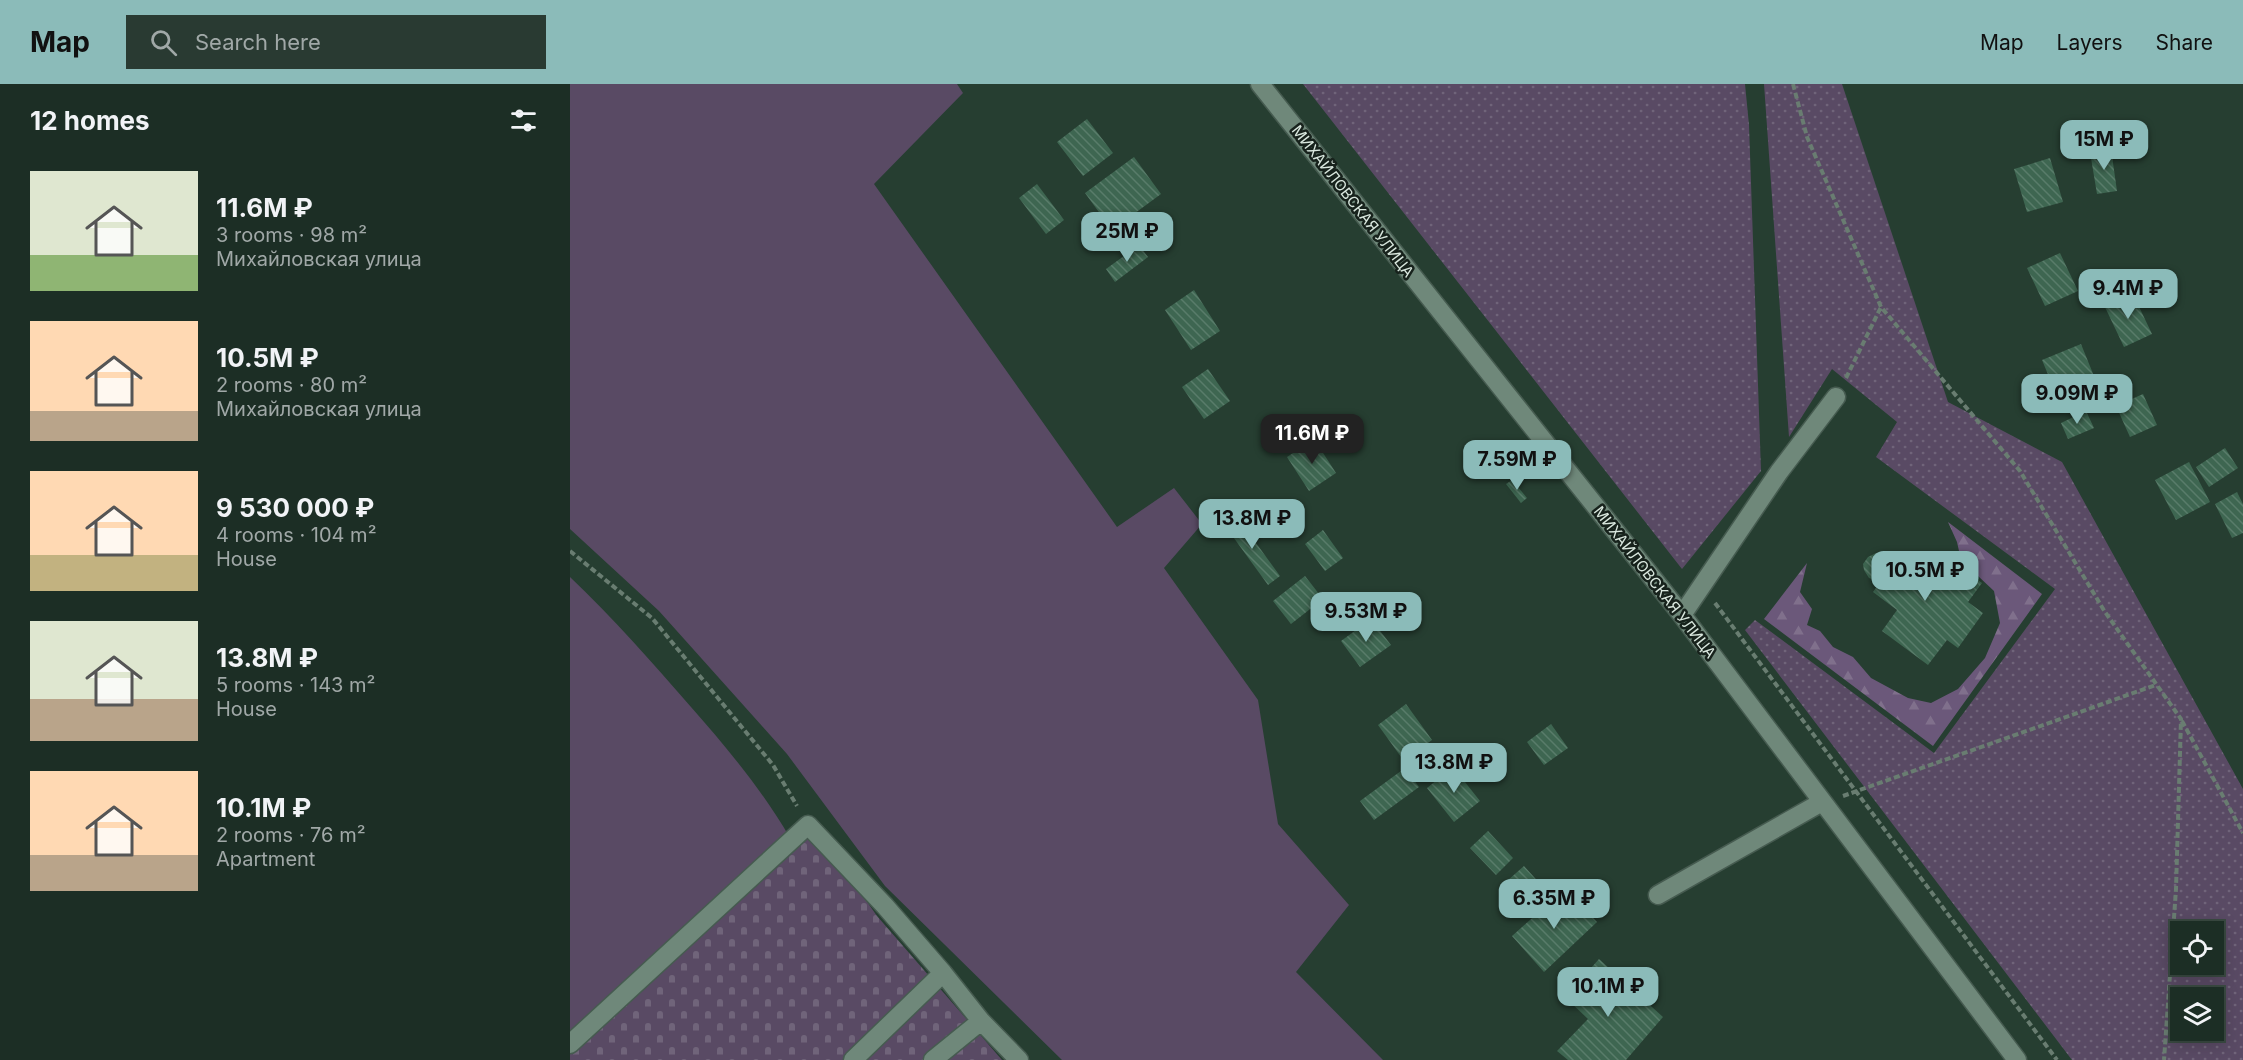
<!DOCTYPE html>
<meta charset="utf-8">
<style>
:root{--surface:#1c2e25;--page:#293a32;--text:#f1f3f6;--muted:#a0a8a7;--line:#3a4a42;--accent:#8bbbb9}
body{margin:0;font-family:Inter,sans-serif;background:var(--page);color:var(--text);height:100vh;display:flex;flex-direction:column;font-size:22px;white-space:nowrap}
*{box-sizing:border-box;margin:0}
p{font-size:20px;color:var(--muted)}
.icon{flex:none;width:33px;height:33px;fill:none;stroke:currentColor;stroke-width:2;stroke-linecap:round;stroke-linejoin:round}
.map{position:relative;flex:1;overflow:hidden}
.drawer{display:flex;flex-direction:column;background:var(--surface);width:570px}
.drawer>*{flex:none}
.tools{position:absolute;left:1600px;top:837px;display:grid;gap:12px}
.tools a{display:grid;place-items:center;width:54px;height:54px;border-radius:0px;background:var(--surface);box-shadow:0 3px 15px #0003,0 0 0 2px var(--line);font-size:30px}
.price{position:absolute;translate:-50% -51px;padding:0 14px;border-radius:12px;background:var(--accent);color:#111;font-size:20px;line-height:39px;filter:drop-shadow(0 2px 3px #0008)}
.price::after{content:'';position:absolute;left:50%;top:36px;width:18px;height:14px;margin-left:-9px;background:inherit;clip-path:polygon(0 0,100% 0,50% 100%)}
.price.on{background:#222;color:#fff}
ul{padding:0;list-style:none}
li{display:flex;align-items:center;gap:18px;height:150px;padding:0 30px}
li span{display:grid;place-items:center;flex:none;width:168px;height:120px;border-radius:0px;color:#555}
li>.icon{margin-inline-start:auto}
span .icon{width:72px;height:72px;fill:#fffc;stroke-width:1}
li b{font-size:26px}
h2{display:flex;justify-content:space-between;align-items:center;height:72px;padding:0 30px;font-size:26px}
header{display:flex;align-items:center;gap:36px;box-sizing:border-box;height:84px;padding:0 30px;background:var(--accent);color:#111}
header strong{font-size:28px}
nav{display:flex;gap:33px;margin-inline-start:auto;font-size:21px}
.search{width:420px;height:54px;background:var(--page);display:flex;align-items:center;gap:15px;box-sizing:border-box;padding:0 21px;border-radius:0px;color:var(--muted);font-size:22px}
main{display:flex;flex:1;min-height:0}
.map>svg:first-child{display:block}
</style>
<header>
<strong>Map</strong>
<div class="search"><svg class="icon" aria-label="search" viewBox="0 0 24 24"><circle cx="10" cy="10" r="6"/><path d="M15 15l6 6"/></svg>Search here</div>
<nav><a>Map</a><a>Layers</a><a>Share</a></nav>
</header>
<main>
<section class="drawer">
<h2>12 homes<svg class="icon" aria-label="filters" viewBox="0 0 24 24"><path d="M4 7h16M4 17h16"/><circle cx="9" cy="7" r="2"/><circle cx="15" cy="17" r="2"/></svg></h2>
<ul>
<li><span style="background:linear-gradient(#dfe7d0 70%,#8fb573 0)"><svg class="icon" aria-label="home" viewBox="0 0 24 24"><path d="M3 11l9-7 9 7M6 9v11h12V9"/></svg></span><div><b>11.6M ₽</b><p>3 rooms · 98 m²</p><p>Михайловская улица</p></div></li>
<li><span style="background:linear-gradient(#ffd9b3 75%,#b9a48a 0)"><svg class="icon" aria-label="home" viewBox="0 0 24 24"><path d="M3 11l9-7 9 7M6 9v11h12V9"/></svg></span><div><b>10.5M ₽</b><p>2 rooms · 80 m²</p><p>Михайловская улица</p></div></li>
<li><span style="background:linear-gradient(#ffd9b3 70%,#c2b280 0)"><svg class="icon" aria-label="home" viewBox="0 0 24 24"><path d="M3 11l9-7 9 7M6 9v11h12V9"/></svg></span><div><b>9 530 000 ₽</b><p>4 rooms · 104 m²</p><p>House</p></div></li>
<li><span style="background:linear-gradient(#dfe7d0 65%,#b9a48a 0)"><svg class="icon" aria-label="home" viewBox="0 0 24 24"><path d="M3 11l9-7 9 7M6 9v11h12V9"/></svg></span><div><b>13.8M ₽</b><p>5 rooms · 143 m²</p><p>House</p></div></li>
<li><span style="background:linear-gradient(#ffd9b3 70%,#b9a48a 0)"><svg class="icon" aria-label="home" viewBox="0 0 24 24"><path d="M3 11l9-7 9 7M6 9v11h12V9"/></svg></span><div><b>10.1M ₽</b><p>2 rooms · 76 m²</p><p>Apartment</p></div></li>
</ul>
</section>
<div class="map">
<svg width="1673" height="976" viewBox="0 0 1673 976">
<defs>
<pattern id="grass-dots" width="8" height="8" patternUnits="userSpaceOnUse" patternTransform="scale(1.5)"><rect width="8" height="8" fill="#594a64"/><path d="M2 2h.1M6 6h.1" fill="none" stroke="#70647a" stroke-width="1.8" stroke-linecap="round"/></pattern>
<pattern id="forest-firs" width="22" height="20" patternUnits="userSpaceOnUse" patternTransform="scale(1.5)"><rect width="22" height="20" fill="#6b587a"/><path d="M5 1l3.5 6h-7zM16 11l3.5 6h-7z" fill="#80708c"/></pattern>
<pattern id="cemetery-stones" width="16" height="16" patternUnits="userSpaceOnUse" patternTransform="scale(1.5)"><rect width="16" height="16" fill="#594a64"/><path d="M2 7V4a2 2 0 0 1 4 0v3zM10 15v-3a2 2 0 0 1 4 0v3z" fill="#70647a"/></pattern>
<pattern id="building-back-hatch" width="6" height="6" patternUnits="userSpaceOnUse" patternTransform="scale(1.5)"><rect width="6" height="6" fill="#3e6651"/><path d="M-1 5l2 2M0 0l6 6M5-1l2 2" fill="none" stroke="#597c6a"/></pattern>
</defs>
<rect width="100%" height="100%" fill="#263e31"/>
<!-- grass -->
<path fill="url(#grass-dots)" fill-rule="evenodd" d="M733,0H1175L1179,41L1191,387L1112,485Z
M1194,0H1272L1378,318L1492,378L1673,705V976H1502L1175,546L1185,536L1364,669L1485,505L1306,373L1327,338L1262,285L1219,353ZM1611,848H1644V880H1611ZM1611,914H1644V946H1611Z"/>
<!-- forest -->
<path fill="url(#forest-firs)" d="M1378,438L1472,510L1363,662L1194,535L1237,479L1230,508L1242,525L1237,541L1250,547L1263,563L1283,573L1301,594L1338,614L1361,619L1388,605L1415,574L1430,539L1424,507L1391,476L1387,458Z"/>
<!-- cemetery -->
<path fill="url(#cemetery-stones)" d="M245,744L307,832L432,976H0V961Z"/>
<!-- garden -->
<path fill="#594a64" d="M0,0H387L393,9L304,100L547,443L604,404L632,440L594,484L688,616L708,740L779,821L726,888L813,976H492L315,802L217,670L89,527L0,445Z
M0,493C43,534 82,578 121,623C157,664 193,707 220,754L0,948Z"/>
<!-- building -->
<path fill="url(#building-back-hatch)" d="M517,35L543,69L513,92L487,58Z
M1541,65L1547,107L1527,110L1520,68Z
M564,73L591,110L542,146L515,109Z
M1480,74L1493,118L1457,128L1444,85Z
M467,100L494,136L476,150L449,114Z
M569,161L578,173L545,198L536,185Z
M1490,169L1508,207L1475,222L1457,184Z
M624,206L650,247L621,266L595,226Z
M1562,208L1582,250L1554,263L1534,221Z
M1511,260L1528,302L1489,317L1472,276Z
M638,285L660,317L634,335L612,303Z
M1573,310L1587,341L1560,353L1546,322Z
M1516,327L1524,344L1498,355L1491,339Z
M744,355L766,389L739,407L717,373Z
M1655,364L1668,384L1639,403L1626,383Z
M1619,378L1640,418L1606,436L1585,396Z
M942,396L957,414L951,419L936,400Z
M1667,408L1673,420V449L1662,454L1645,420Z
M665,430L710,492L698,501L653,439Z
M753,446L773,474L755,487L735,460Z
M1369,467L1412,499L1398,518L1413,529L1388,564L1377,556L1358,581L1312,547L1327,526L1303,508L1310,498L1299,494L1294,486L1293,480L1298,473L1306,469L1313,472L1321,479L1329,468L1355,487Z
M735,492L753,515L721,540L703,517Z
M801,535L821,561L790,583L771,557Z
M836,620L862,656L834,677L808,641Z
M981,640L998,664L974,681L957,658Z
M883,683L910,717L884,738L857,704Z
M835,684L849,703L804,736L790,717Z
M918,747L943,774L926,791L900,764Z
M954,782L973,803L948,825L929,804Z
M995,805L1027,838L974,888L942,852Z
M1029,875L1093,933L1056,976H998L987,967L1018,935L995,913Z"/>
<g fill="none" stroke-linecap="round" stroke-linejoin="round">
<defs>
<path id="minor" d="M690,0L1112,531L1447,976
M1112,531L1209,388L1266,313
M1088,811L1252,718
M0,960L238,741L315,822L373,889L411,937L449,976
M283,976L373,889
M363,976L411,937"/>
</defs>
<!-- minor casing -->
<use href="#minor" stroke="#465b50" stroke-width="21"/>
<!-- path -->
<path stroke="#697d71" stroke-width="4" stroke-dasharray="6 3" stroke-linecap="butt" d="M1223,0L1237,53L1311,223L1450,387L1535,528L1611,635L1606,805L1594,976
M1276,294L1311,223
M0,467L82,534L203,681L227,722
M1145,519L1487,976
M1612,637L1673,749
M1273,712L1586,601"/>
<!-- minor -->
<use href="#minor" stroke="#6f887a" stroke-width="18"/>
</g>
<g text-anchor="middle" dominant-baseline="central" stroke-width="5" stroke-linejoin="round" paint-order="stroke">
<!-- street labels -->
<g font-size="15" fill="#dae8df" stroke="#17221c">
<text transform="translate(783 117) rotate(52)">МИХАЙЛОВСКАЯ УЛИЦА</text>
<text transform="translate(1085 498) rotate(52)">МИХАЙЛОВСКАЯ УЛИЦА</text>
</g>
</g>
</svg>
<div class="tools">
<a><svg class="icon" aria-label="locate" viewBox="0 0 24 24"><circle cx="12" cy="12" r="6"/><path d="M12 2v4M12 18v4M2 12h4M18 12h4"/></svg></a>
<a><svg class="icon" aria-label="layers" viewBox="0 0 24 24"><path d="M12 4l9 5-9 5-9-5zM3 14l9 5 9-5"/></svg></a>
</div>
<b class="price" style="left:1534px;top:87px">15M ₽</b>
<b class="price" style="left:557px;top:179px">25M ₽</b>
<b class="price" style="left:1558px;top:236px">9.4M ₽</b>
<b class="price" style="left:1507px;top:341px">9.09M ₽</b>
<b class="price on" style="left:742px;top:381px">11.6M ₽</b>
<b class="price" style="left:947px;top:407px">7.59M ₽</b>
<b class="price" style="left:682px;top:466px">13.8M ₽</b>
<b class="price" style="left:1355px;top:518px">10.5M ₽</b>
<b class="price" style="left:796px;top:559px">9.53M ₽</b>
<b class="price" style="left:884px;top:710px">13.8M ₽</b>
<b class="price" style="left:984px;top:846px">6.35M ₽</b>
<b class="price" style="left:1038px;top:934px">10.1M ₽</b>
</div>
</main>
